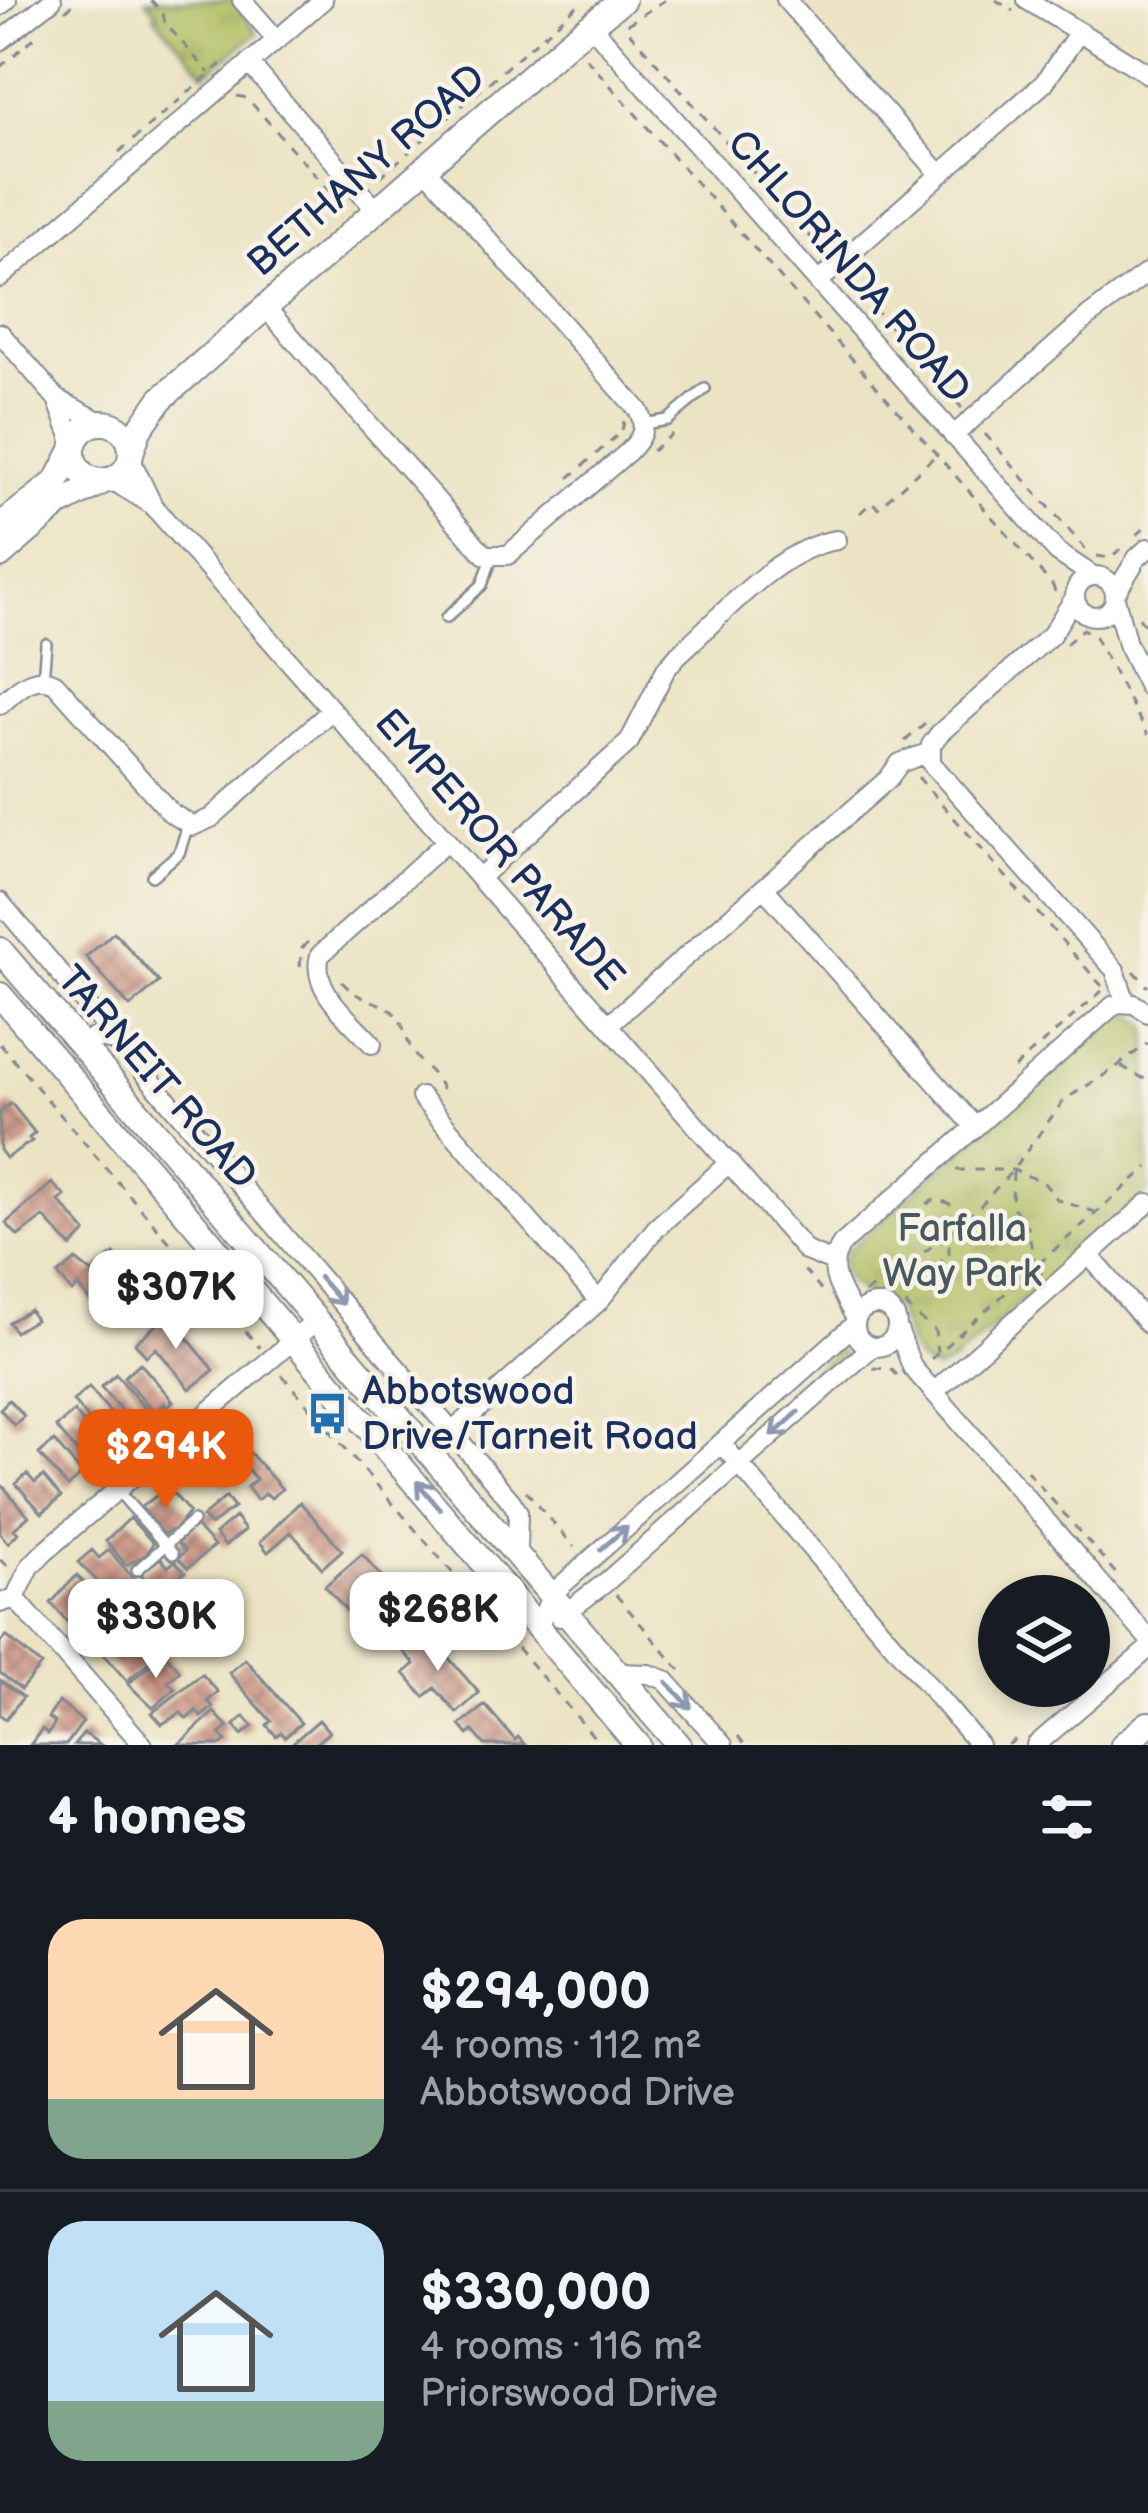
<!DOCTYPE html>
<meta charset="utf-8">
<style>
:root{--surface:#171b24;--page:#20242c;--text:#f1f3f6;--muted:#9ea1a6;--line:#363941;--accent:#ea580c}
body{margin:0;font-family:"Balsamiq Sans",sans-serif;background:var(--page);color:var(--text);height:100vh;display:flex;flex-direction:column;font-size:45px;white-space:nowrap}
*{box-sizing:border-box;margin:0}
p{font-size:39px;color:var(--muted)}
.icon{flex:none;width:66px;height:66px;fill:none;stroke:currentColor;stroke-width:2;stroke-linecap:round;stroke-linejoin:round}
.map{position:relative;height:1745px;overflow:hidden}
.sheet{display:flex;flex-direction:column;background:var(--surface);flex:1}
.sheet>*{flex:none}
.tools{position:absolute;left:978px;top:1575px;display:grid;gap:24px}
.tools a{display:grid;place-items:center;width:132px;height:132px;border-radius:50%;background:var(--surface);box-shadow:0 6px 18px #0003;font-size:60px}
.price{position:absolute;translate:-50% -102px;padding:0 27px;border-radius:24px;background:#fff;color:#222;font-size:39px;line-height:78px;filter:drop-shadow(0 3px 6px #0008)}
.price::after{content:'';position:absolute;left:50%;top:72px;width:36px;height:27px;margin-left:-18px;background:inherit;clip-path:polygon(0 0,100% 0,50% 100%)}
.price.current{background:var(--accent);color:#fff}
ul{padding:0;list-style:none}
li{display:flex;align-items:center;gap:36px;height:300px;padding:0 48px}
li+li{border-top:3px solid var(--line)}
li span{display:grid;place-items:center;flex:none;width:336px;height:240px;border-radius:36px;color:#555}
li>.icon{margin-inline-start:auto}
span .icon{width:144px;height:144px;fill:#fffc;stroke-width:1}
li b{font-size:51px}
h2{display:flex;justify-content:space-between;align-items:center;height:144px;padding:0 48px;font-size:51px}
.map>svg:first-child{display:block}
</style>
<div class="map">
<svg width="1148" height="1745" viewBox="0 0 1148 1745">
<defs>
<pattern id="grass-tufts" width="24" height="20" patternUnits="userSpaceOnUse" patternTransform="scale(3)"><rect width="24" height="20" fill="#aebc5e"/><path d="M3 7l-1-3M5 7V3M7 7l1-3M15 17l-1-3M17 17v-4M19 17l1-3" fill="none" stroke="#8d9951"/></pattern>
<pattern id="building-cross-hatch" width="8" height="8" patternUnits="userSpaceOnUse" patternTransform="scale(3)"><rect width="8" height="8" fill="#ce9989"/><path d="M0 0l8 8M0 8l8-8" fill="none" stroke="#a67d73"/></pattern>
</defs>
<rect width="100%" height="100%" fill="#f7f3e8"/>
<filter id="ink" filterUnits="userSpaceOnUse"><feTurbulence type="fractalNoise" baseFrequency=".00833" numOctaves="2"/><feDisplacementMap in="SourceGraphic" scale="24" xChannelSelector="R" yChannelSelector="G"/><feConvolveMatrix kernelMatrix="1 2 1 2 8 2 1 2 1" color-interpolation-filters="sRGB"/></filter>
<filter id="wash" filterUnits="userSpaceOnUse"><feTurbulence type="fractalNoise" baseFrequency=".004" numOctaves="4" result="noise"/><feDisplacementMap in="SourceGraphic" scale="48" xChannelSelector="R" yChannelSelector="G"/><feGaussianBlur stdDeviation="2.7" result="paint"/><feColorMatrix in="noise" values="0 0 0 0 0 0 0 0 0 0 0 0 0 0 0 0 0 1.4 0 .05"/><feComposite in="paint" operator="in"/></filter>
<g filter="url(#wash)">
<rect width="100%" height="100%" fill="#ebe3c3"/>
<!-- grass -->
<path fill="url(#grass-tufts)" stroke="#64765e" stroke-width="3" d="M146,0H233L257,33L205,74L154,16L157,13Z
M1128,1012L1148,1026V1191L953,1362L937,1370C905,1362 908,1332 896,1308C871,1292 831,1289 847,1251L1118,1013Z
M837,1350L847,1359L742,1450L739,1449L735,1442Z"/>
<g id="blocks">
<!-- building -->
<path fill="url(#building-cross-hatch)" d="M114,932L159,982L130,1007L86,957Z
M11,1103L35,1133L29,1138L32,1141L6,1158L0,1150V1112Z
M52,1183L65,1196L59,1201L86,1232L71,1247L44,1217L18,1236L6,1223Z
M114,1254L141,1287L109,1315L100,1304L96,1308L78,1286L72,1292L58,1275L76,1260L92,1273Z
M30,1310L35,1320L15,1332L9,1322Z
M168,1315L214,1370L190,1389L156,1348L146,1356L135,1343Z
M140,1363L173,1401L167,1407L164,1403L154,1412L124,1377Z
M116,1374L154,1419L145,1427L142,1423L136,1428L101,1387Z
M89,1387L129,1435L113,1449L73,1401Z
M9,1400L24,1416L14,1425L0,1409Z
M74,1412L113,1458L104,1467L101,1464L93,1471L56,1427Z
M229,1429L282,1489L271,1498L266,1493L257,1500L247,1487L256,1479L246,1468L225,1485L206,1463L218,1453L211,1444Z
M54,1441L82,1474L68,1487L39,1454Z
M27,1474L35,1483L43,1476L61,1497L42,1513L16,1484Z
M0,1483L29,1516L14,1529L18,1533L8,1543L0,1534Z
M168,1487L189,1512L175,1529L163,1534L141,1507Z
M226,1497L234,1508L210,1525L202,1517Z
M300,1502L342,1550L322,1568L291,1532L268,1552L260,1542Z
M235,1517L245,1530L225,1546L215,1534Z
M130,1518L153,1543L146,1555L126,1565L106,1541Z
M195,1525L214,1546L188,1568L178,1558L185,1551L178,1543Z
M92,1550L99,1558L109,1550L138,1584L129,1592L134,1598L128,1603L140,1616L127,1627L104,1600L110,1594L78,1562Z
M362,1554L409,1608L405,1612L412,1619L379,1648L325,1586Z
M161,1558L168,1567L175,1561L185,1572L159,1594L140,1573Z
M77,1575L96,1597L87,1611L71,1626L51,1603Z
M145,1618L165,1641L155,1650L158,1654L127,1681L103,1654Z
M427,1633L479,1693L457,1713L435,1688L424,1697L404,1673L415,1664L404,1652Z
M6,1636L41,1665L21,1689L0,1673V1643Z
M164,1653L180,1671L168,1682L175,1689L153,1708L128,1684Z
M245,1659L301,1723L285,1737L281,1732L276,1736L267,1725L271,1721L229,1673Z
M202,1674L218,1692L208,1701L213,1707L201,1717L196,1711L187,1719L181,1713L162,1724L152,1713Z
M0,1680L23,1697L6,1719L0,1715Z
M59,1702L83,1722L66,1745H30L42,1729L48,1734L55,1723L48,1718Z
M485,1705L515,1740L518,1737L525,1745H485L473,1731L468,1735L460,1725Z
M214,1712L228,1727L220,1734L226,1741L221,1745H178Z
M244,1716L253,1726L242,1735L234,1725Z
M319,1720L329,1732L314,1745H290Z
M84,1733L101,1745H74Z"/>
</g>
</g>
<g filter="url(#ink)">
<use href="#blocks" fill-opacity="0" stroke="#838990" stroke-width="3"/>
<g fill="none" stroke-linecap="round" stroke-linejoin="round">
<defs>
<path id="lane" d="M643,424L668,420L705,389
M446,618L482,585L492,558
M43,679L46,644
M152,876L179,853L188,825
M117,1490L173,1554
M137,1570L193,1521"/>
<path id="street" d="M242,0L277,40
M786,0L940,174
M1027,0L1148,74
M0,6L7,0
M590,24L1057,552L1093,576
M0,41L52,0
M249,63L377,211
M0,278L323,0
M818,282L1044,83L1079,32
M266,308L485,555H508L628,452C641,439 648,428 638,410L425,168
M0,333L57,399L102,423
M57,399L74,445
M953,436L1089,316L1148,272
M130,458L153,506L806,1251L833,1262
M110,479L149,503
M1075 596a20 20 0 1 1 40 0a20 20 0 1 1-40 0Z
M1115,594L1137,558L1148,548
M1115,598L1127,644L1148,687
M0,705C16,691 32,672 55,683L171,813L193,826L211,818L332,710
M931,763L1115,970L1126,1003
M931,763V745L940,733L1051,635L1075,597
M480,877L629,742L666,669L678,655C722,616 778,548 837,540
M764,888L975,1127
M0,902L118,1042
M1119,1003L1134,1004L1148,1013
M609,1024L888,779L900,763L930,752
M79,1044L96,1037L118,1042L511,1501L518,1512L517,1553
M372,1044C351,1020 310,990 320,955L447,841
M421,1097L599,1301
M1089,1255L1148,1324
M855 1326a21 21 0 1 1 42 0a21 21 0 1 1-42 0Z
M856,1319C843,1294 823,1270 842,1244L1114,1005
M897,1327L912,1367L1148,1638
M934,1392L1148,1203
M452,1432L599,1301L656,1228L730,1162
M721,1443L979,1745
M15,1598L143,1745
M0,1603L15,1598L30,1567L44,1552L317,1320
M560,1617L605,1583L872,1347
M539,1625L552,1594L855,1324
M620,1673L649,1674L665,1680L723,1745
M1036,1745L1148,1649"/>
<path id="secondary" d="M73 452a29 29 0 1 1 58 0a29 29 0 1 1-58 0Z
M131,453L139,430L161,399L570,41L623,0
M0,526L57,481L73,450
M0,556L60,504L106,480
M0,950L679,1745
M0,995L638,1745
M1123,1745L1148,1724"/>
</defs>
<!-- lane casing -->
<use href="#lane" stroke="#838990" stroke-width="14"/>
<!-- street casing -->
<use href="#street" stroke="#838990" stroke-width="22"/>
<!-- secondary casing -->
<use href="#secondary" stroke="#838990" stroke-width="28"/>
<!-- path -->
<path stroke="#838990" stroke-width="3" stroke-dasharray="9 9" stroke-linecap="butt" d="M151,0L163,14L165,23L209,73
M665,0L626,25L631,34L823,251
M996,0L1013,11
M65,11L79,0
M586,58L1053,586L1056,595
M0,67L40,33
M237,96L247,98L345,209
M119,152L221,64
M380,177L584,0
M849,281L962,408
M985,434L1089,553
M652,451L672,434
M569,478L622,431L624,421
M860,513L872,502L878,508L936,455
M1137,535L1148,525
M1097,556L1110,558L1125,545
M1139,617L1148,631
M1066,644L1083,629L1095,637L1148,735
M905,741L925,724
M918,777L1102,986
M300,966L302,948L309,941
M1134,971L1148,987
M342,982C363,1004 375,998 392,1011C406,1023 405,1040 414,1054C424,1068 439,1075 443,1093
M0,1044L260,1348
M1121,1066L1148,1081
M1014,1068L1102,991
M956,1170H1013L1043,1182L1058,1200L1095,1212
M1013,1172L1012,1206L1028,1228L1035,1267L1042,1274
M900,1269C904,1280 900,1289 904,1300C910,1314 925,1321 935,1331L937,1352
M804,1270L821,1290
M904,1281L933,1270L949,1254V1245L942,1233H925C913,1220 921,1203 937,1199L950,1204L960,1224
M865,1293L951,1233L980,1206L1013,1170L1064,1100L1111,1071L1148,1043
M931,1359L1148,1167
M873,1368L891,1369L897,1375
M282,1375L601,1745
M1027,1471L1119,1577
M526,1491L574,1547
M0,1560L7,1565L14,1563
M616,1595L680,1670
M738,1736L745,1745
M1008,1745L1021,1735"/>
<!-- lane -->
<use href="#lane" stroke="#fff" stroke-width="9"/>
<!-- street -->
<use href="#street" stroke="#fff" stroke-width="18"/>
<!-- secondary -->
<use href="#secondary" stroke="#fff" stroke-width="24"/>
</g>
<!-- one-way arrows -->
<defs><path id="oneway-shaft" d="M-6 0H5M1.5-3L5.5 0L1.5 3" fill="none" stroke-width="1.6" stroke-linecap="round" stroke-linejoin="round" transform="scale(3)"/></defs>
<g stroke="#8d97ae">
<use href="#oneway-shaft" transform="translate(331 1291) rotate(49)"/>
<use href="#oneway-shaft" transform="translate(785 1424) rotate(138)"/>
<use href="#oneway-shaft" transform="translate(428 1495) rotate(-130)"/>
<use href="#oneway-shaft" transform="translate(614 1538) rotate(-41)"/>
<use href="#oneway-shaft" transform="translate(679 1695) rotate(47)"/>
</g>
</g>
<!-- icons -->
<defs>
<symbol id="bus-bare" viewBox="-9 -9 18 18"><path d="M-5-6H5V4H4V6H2V4H-2V6H-4V4H-5ZM-3.5-4V0h7V-4ZM-3.5 1.2v1.5H-2V1.2ZM2 1.2v1.5H3.5V1.2Z" fill="#1f6fb2" stroke="#f7f3e8" stroke-width="2.5" paint-order="stroke"/></symbol>
</defs>
<g fill-rule="evenodd">
<use href="#bus-bare" x="298" y="1384" width="59" height="59"/>
</g>
<g text-anchor="middle" dominant-baseline="central" stroke-width="9" stroke-linejoin="round" paint-order="stroke">
<!-- street labels -->
<g font-size="39" fill="#1b2f5e" stroke="#f7f3e8">
<text transform="translate(367 171) rotate(-41)">BETHANY ROAD</text>
<text transform="translate(848 267) rotate(49)">CHLORINDA ROAD</text>
<text transform="translate(499 850) rotate(49)">EMPEROR PARADE</text>
<text transform="translate(156 1078) rotate(49)">TARNEIT ROAD</text>
</g>
<!-- park labels -->
<g font-size="39" fill="#47595e" stroke="#f7f3e8">
<text x="962" y="1229">Farfalla<tspan x="962" dy="45">Way Park</tspan></text>
</g>
<!-- poi labels -->
<g font-size="39" fill="#1b2f5e" stroke="#f7f3e8" text-anchor="start">
<text x="362" y="1392">Abbotswood<tspan x="362" dy="45">Drive/Tarneit Road</tspan></text>
</g>
</g>
</svg>
<div class="tools">
<a><svg class="icon" aria-label="layers" viewBox="0 0 24 24"><path d="M12 4l9 5-9 5-9-5zM3 14l9 5 9-5"/></svg></a>
</div>
<b class="price" style="left:176px;top:1352px">$307K</b>
<b class="price current" style="left:166px;top:1511px">$294K</b>
<b class="price" style="left:438px;top:1674px">$268K</b>
<b class="price" style="left:156px;top:1681px">$330K</b>
</div>
<section class="sheet">
<h2>4 homes<svg class="icon" aria-label="filters" viewBox="0 0 24 24"><path d="M4 7h16M4 17h16"/><circle cx="9" cy="7" r="2"/><circle cx="15" cy="17" r="2"/></svg></h2>
<ul>
<li><span style="background:linear-gradient(#ffd9b3 75%,#7fa58c 0)"><svg class="icon" aria-label="home" viewBox="0 0 24 24"><path d="M3 11l9-7 9 7M6 9v11h12V9"/></svg></span><div><b>$294,000</b><p>4 rooms · 112 m²</p><p>Abbotswood Drive</p></div></li>
<li><span style="background:linear-gradient(#bfe0f5 75%,#7fa58c 0)"><svg class="icon" aria-label="home" viewBox="0 0 24 24"><path d="M3 11l9-7 9 7M6 9v11h12V9"/></svg></span><div><b>$330,000</b><p>4 rooms · 116 m²</p><p>Priorswood Drive</p></div></li>
</ul>
</section>
